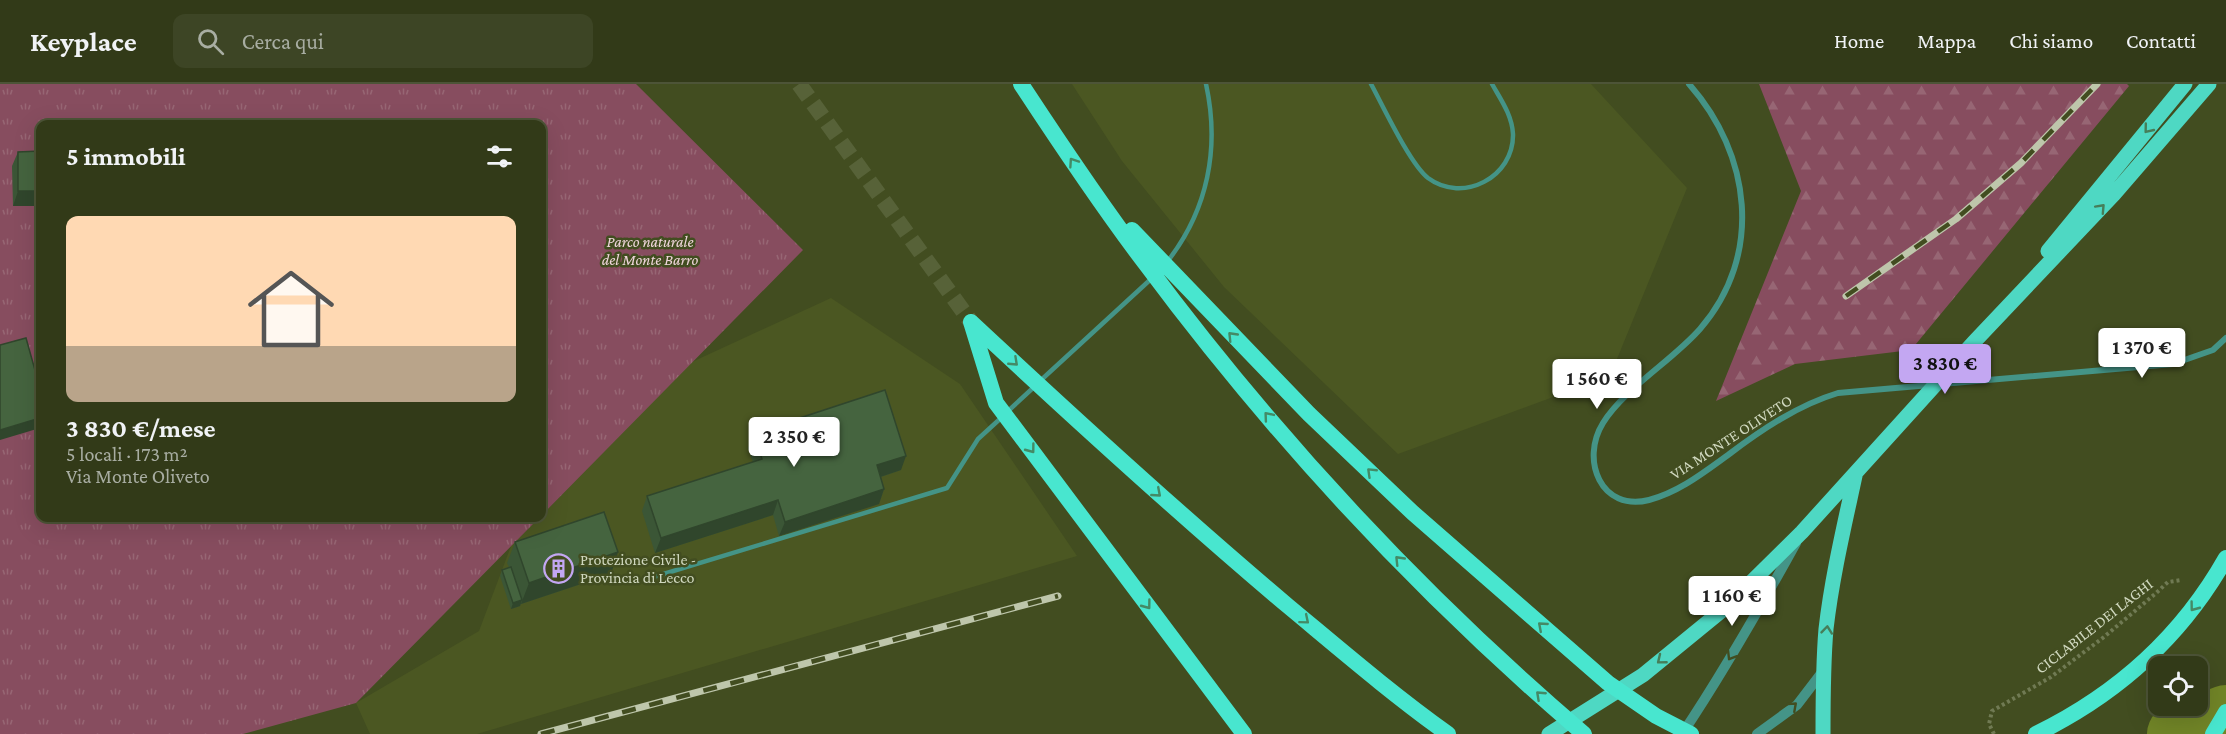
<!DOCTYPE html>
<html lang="it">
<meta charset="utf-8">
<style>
:root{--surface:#323a18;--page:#3d4525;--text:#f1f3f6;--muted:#a8ada2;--line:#4d5437;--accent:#c3a7f2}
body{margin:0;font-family:"Crimson Pro",serif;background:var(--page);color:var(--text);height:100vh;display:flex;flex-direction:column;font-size:22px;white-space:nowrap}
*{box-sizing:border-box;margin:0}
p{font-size:20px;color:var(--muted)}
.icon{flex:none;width:33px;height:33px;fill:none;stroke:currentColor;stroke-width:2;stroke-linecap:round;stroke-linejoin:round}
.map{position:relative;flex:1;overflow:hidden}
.sheet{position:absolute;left:36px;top:36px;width:510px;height:402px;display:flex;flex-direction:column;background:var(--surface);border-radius:12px;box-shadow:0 6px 24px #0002,0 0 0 2px var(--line)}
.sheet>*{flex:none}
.tools{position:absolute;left:2148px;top:572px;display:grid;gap:12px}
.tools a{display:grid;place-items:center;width:60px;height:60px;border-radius:12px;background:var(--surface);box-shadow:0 6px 24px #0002,0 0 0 2px var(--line);font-size:30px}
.price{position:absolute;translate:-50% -51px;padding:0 14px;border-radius:6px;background:#fff;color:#222;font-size:20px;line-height:39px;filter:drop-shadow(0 2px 3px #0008)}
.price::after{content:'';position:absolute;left:50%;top:36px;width:18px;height:14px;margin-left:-9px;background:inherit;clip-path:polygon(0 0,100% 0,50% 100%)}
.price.on{background:var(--accent);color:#111}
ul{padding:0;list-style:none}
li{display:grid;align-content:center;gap:12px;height:318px;padding:0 30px}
li span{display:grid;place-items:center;height:186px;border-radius:12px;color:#555}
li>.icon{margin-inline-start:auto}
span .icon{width:108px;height:108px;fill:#fffc;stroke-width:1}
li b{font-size:26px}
h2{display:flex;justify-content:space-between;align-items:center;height:72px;padding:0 30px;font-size:26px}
header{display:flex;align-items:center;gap:36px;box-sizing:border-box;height:84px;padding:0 30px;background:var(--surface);border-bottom:2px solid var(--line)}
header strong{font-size:28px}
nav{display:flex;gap:33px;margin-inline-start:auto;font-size:21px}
.search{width:420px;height:54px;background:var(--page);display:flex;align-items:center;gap:15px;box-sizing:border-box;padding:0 21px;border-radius:12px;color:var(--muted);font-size:22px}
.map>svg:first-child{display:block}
</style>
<header>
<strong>Keyplace</strong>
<div class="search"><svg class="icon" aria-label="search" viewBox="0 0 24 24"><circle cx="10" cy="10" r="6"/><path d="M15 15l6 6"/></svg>Cerca qui</div>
<nav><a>Home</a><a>Mappa</a><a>Chi siamo</a><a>Contatti</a></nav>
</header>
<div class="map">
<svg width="2226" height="650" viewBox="0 0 2226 650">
<defs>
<pattern id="forest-firs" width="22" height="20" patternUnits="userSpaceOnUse" patternTransform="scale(1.5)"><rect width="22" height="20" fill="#874d5f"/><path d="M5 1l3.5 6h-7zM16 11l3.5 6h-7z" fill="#976674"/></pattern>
<pattern id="park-tufts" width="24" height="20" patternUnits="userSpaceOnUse" patternTransform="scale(1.5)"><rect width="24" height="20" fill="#874d5f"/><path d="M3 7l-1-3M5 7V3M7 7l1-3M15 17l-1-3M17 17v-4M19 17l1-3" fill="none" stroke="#976674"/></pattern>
</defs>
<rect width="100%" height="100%" fill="#424d20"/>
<!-- built -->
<path fill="#4b5722" d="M1072,0H1591L1687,104L1610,292L1398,370L1224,203L1122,77Z
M831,214L960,300L1077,472L477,650H370L356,619L479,547L511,462L539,434H542V431L692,278Z"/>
<!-- forest -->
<path fill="url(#forest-firs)" d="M1759,0H2127L2129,2L1911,266L1795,280L1716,317L1801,107Z"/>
<!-- park -->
<path fill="url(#park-tufts)" d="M0,0H636L803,166L542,431V40H40V434H539L356,619L243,650H0Z"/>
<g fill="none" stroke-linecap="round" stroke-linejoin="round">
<!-- river -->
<path stroke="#718527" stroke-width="60" d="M2177,650L2226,631"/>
<!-- trunk-tunnel -->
<path stroke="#576238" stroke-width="16" stroke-dasharray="16 8" stroke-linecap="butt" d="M799,0L971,238"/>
<!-- path -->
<path stroke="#707a53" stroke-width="4" stroke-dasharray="3 3" stroke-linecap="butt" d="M1994,650L1989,640L1992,627L2051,593L2104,553L2155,510L2168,498L2181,496"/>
<!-- service -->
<path stroke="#449487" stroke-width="4.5" d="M1371,0C1383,22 1410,80 1428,94C1463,120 1514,93 1513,50C1512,31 1501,16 1492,0
M1167,178C1208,126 1220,64 1206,0
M1040,297L1151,195
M1007,328L1034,303
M647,495L947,404L978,355L1001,334"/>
<!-- minor -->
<path stroke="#449487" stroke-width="6" d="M1689,0C1751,70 1764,171 1700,245C1673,276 1624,305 1603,339C1580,376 1601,428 1649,416C1679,408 1703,389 1728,371C1761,346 1798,321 1838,309L2173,280L2213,266L2226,254"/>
<!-- tertiary -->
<path stroke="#449487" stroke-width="10" d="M1682,650C1723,589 1760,524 1796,459
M1757,650L1797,621L1823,587"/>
<!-- primary -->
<path stroke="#4ed8c3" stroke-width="15" d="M2048,167L2185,0
M1549,650L1643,591L1725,524L1802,448L1974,258L2114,110L2209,0
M1823,650C1823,615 1823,580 1826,545C1832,493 1844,443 1855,392"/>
<!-- trunk -->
<path stroke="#48e6cf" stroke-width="16" d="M1021,0C1061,61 1101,121 1145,179C1273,351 1421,511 1584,650
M1132,146L1309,330L1413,429L1608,599L1656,632L1691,650
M971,238C1075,335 1180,431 1288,522C1341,566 1392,610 1448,650
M971,238L996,319L1244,650
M2036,650C2116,611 2182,552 2226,474
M2213,650L2226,628"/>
<defs>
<path id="rail" d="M1846,212L1956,135L2021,79L2097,0
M541,650L1058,512"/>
</defs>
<!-- rail casing -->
<use href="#rail" stroke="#bec6ab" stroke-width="7"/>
<!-- rail -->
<use href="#rail" stroke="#424d20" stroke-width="4.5" stroke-dasharray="14" stroke-linecap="butt"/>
</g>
<!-- wall -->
<path fill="#3b5636" d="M40,67V122H13L12,82L18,68Z
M754,349L901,386L881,393L884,405L879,420L779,452L773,431L655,469L642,427L647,412L753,378L748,364Z
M515,458L611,490L521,520V519L520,522L511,525L500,492L502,486L509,483L507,479Z"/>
<!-- shaded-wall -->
<path fill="#30462c" d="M18,107H40V122H13Z
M40,334V344L0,356V346Z
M906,372L901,386L871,396L877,381Z
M884,405L879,420L779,452L785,438Z
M778,416L773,431L655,469L661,454Z
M618,468L611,490L521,520L529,499Z
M522,516L520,522L511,525L513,519Z"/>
<!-- building -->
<path fill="#45643f" stroke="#30462c" stroke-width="1.5" d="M40,67V107H18V68Z
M26,254L40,304V334L0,346V261Z
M885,306L906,372L877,381L884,405L785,438L778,416L661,454L647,412L762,375L754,349Z
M604,428L618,468L529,499L515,458Z
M511,483L522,516L513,519L502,486Z"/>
<!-- one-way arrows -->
<defs><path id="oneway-chevron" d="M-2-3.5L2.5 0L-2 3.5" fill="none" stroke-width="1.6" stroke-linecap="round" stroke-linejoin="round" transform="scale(1.5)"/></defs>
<g stroke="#467e59">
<use href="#oneway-chevron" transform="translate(2148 45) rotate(129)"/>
<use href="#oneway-chevron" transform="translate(2101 124) rotate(-47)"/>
<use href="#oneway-chevron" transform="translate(1827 546) rotate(-84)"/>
<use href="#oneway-chevron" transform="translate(1661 576) rotate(141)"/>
</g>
<g stroke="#448a66">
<use href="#oneway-chevron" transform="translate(1073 78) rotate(-124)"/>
<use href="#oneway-chevron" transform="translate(1232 252) rotate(-134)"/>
<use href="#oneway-chevron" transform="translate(1014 278) rotate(43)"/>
<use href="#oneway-chevron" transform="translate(1268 332) rotate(-130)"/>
<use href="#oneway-chevron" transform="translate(1031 365) rotate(53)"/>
<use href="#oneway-chevron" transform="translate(1371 388) rotate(-136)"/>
<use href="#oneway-chevron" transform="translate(1157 409) rotate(41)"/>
<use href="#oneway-chevron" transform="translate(1399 476) rotate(-134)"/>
<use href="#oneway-chevron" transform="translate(1147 521) rotate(53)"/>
<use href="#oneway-chevron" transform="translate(2194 523) rotate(127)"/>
<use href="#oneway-chevron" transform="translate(1305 536) rotate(40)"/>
<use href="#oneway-chevron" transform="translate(1542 542) rotate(-139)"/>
<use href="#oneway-chevron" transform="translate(1540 611) rotate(-137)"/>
</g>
<g stroke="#424d20">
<use href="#oneway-chevron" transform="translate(1731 572) rotate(121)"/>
<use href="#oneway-chevron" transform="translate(1793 622) rotate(-42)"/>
</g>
<!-- icons -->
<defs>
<symbol id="building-ring" viewBox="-11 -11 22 22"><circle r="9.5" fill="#424d20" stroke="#c3a7f2" stroke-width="1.5"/><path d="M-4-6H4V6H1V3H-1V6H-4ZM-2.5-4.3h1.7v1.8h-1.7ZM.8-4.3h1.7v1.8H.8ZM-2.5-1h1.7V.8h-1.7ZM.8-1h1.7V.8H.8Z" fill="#c3a7f2"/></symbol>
</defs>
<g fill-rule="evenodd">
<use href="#building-ring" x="542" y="468" width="33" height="33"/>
</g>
<g text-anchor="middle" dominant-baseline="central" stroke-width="5" stroke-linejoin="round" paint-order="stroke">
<!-- park labels -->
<g font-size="16" font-style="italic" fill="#f0d6dc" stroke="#424d20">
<text x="650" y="157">Parco naturale<tspan x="650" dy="18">del Monte Barro</tspan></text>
</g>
<!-- street labels -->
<g font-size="16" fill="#d0d8bf" stroke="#424d20">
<text transform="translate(1731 353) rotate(-33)">VIA MONTE OLIVETO</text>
<text transform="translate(2094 542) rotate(-38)">CICLABILE DEI LAGHI</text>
</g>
<!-- poi labels -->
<g font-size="16" fill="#d0d8bf" stroke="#424d20" text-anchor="start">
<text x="580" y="475">Protezione Civile -<tspan x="580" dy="18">Provincia di Lecco</tspan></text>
</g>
</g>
</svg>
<div class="tools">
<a><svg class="icon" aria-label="locate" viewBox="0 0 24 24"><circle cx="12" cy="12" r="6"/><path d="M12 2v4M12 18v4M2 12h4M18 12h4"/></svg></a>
</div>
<b class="price" style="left:2142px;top:295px">1 370 €</b>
<b class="price on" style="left:1945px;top:311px">3 830 €</b>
<b class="price" style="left:1597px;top:326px">1 560 €</b>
<b class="price" style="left:794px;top:384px">2 350 €</b>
<b class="price" style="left:1732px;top:543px">1 160 €</b>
<section class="sheet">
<h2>5 immobili<svg class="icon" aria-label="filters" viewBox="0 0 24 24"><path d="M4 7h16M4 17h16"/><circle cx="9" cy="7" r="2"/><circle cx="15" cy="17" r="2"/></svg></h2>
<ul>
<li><span style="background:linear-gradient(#ffd9b3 70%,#b9a48a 0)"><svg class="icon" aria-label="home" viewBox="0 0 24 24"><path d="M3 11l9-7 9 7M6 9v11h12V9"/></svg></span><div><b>3 830 €/mese</b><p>5 locali · 173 m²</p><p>Via Monte Oliveto</p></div></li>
</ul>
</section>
</div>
